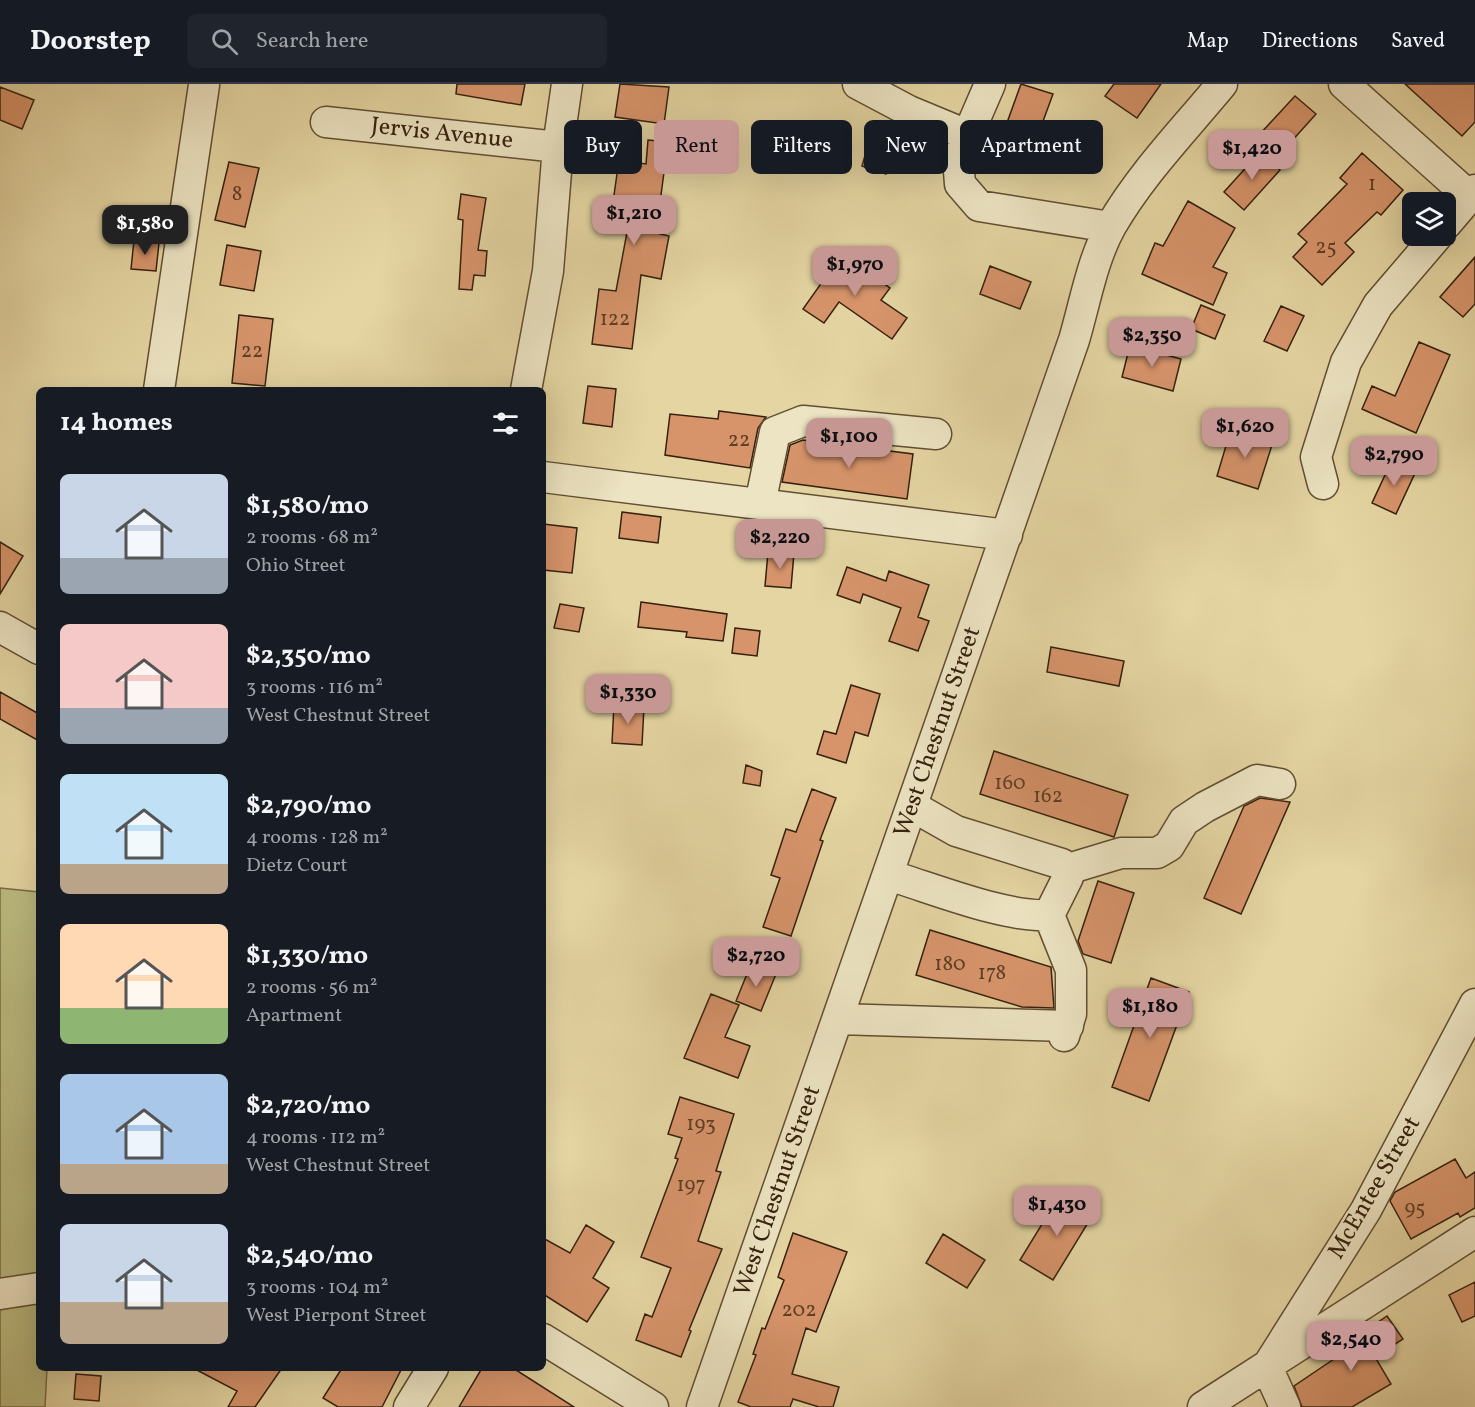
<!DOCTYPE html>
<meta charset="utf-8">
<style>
:root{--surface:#171b24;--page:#20242c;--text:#f1f3f6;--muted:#9ea1a6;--line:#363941;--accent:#c59692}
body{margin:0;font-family:Vollkorn,serif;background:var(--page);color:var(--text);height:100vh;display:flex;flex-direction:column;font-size:22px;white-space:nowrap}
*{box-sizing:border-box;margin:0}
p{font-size:20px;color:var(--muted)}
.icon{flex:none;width:33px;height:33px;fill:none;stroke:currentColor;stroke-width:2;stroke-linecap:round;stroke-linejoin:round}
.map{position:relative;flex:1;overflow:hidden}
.panel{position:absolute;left:36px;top:303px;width:510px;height:984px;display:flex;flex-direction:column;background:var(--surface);border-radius:9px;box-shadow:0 6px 24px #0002}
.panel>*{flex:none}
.top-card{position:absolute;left:564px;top:36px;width:570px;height:54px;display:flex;gap:12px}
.buttons{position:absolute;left:1402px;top:108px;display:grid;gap:12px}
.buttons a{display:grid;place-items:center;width:54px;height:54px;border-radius:9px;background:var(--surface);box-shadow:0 6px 24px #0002;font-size:30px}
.price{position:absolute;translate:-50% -51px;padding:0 14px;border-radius:12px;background:var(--accent);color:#111;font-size:20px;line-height:39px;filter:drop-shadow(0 2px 3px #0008)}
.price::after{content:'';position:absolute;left:50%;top:36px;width:18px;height:14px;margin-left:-9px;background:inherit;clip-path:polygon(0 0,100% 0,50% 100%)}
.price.current{background:#222;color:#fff}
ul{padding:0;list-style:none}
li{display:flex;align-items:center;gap:18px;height:150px;padding:0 24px}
li span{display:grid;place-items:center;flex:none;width:168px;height:120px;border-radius:9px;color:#555}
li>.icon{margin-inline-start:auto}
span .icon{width:72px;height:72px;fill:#fffc;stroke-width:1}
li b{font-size:26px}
h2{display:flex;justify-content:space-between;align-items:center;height:72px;padding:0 24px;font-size:26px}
.pill{padding:0 21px;border-radius:9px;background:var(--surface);box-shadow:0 6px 24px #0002;font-size:21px;line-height:54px}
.pill.current{background:var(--accent);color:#111}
header{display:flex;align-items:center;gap:36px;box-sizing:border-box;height:84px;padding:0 30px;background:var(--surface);border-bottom:2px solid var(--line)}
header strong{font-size:28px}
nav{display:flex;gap:33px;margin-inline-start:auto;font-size:21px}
.search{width:420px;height:54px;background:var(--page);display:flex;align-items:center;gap:15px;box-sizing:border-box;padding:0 21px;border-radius:9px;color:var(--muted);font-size:22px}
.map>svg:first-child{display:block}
</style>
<header>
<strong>Doorstep</strong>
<div class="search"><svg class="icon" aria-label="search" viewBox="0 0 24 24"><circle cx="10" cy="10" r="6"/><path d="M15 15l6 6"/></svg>Search here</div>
<nav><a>Map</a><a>Directions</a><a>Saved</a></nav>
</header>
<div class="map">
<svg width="1475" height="1323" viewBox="0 0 1475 1323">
<rect width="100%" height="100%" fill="#e4d5a2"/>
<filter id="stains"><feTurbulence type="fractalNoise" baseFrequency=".00333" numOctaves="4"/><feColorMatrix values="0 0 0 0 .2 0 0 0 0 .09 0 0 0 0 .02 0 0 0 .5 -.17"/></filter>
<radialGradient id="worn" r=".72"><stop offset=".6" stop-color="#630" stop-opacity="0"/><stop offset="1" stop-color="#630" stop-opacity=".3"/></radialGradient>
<!-- green -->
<path fill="#bbbb80" stroke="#786e47" stroke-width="1.5" d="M0,804L39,808V1284H47L45,1323H0Z"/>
<!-- building -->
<path fill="#d7946b" stroke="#35210e" stroke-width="1.5" d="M457,0H525L521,21L456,10Z
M620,0L669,3L664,40L615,33Z
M1021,0L1053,10L1035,59L1004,47Z
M1114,0H1161L1137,34L1105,12Z
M1405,0H1475V38L1462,52Z
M0,3L34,16L22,45L0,36Z
M1295,12L1316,30L1281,69L1260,50Z
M648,56L668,58L656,149L669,152L661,195L641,191L632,265L592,260L599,205L616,207L631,127L612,125L619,76L646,80Z
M869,58L893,65L886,90L862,82Z
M1260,68L1280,86L1244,126L1224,108Z
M1362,69L1403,106L1381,131L1377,128L1345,159L1354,168L1322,201L1293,173L1307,158L1298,150L1347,100L1340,94Z
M229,78L259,84L245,143L215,136Z
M461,110L486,114L478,166L487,167L485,192L474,191L472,206L459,205L463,136L458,135Z
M1188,117L1235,144L1213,183L1227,189L1213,221L1142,190L1155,159L1163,162Z
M134,156L159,159L156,187L131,185Z
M227,161L261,167L254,207L220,201Z
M842,170L890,204L881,216L907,234L892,255L839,218L824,239L803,225Z
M1475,173V220L1463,233L1440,213Z
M990,182L1031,198L1020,225L980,210Z
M1201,221L1225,231L1215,255L1191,245Z
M1281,222L1304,232L1287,267L1264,257Z
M239,231L273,235L265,302L232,299Z
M1419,258L1450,271L1416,349L1362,325L1372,302L1395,312Z
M1130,261L1181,275L1173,307L1122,293Z
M588,302L616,305L612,343L583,339Z
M719,327L766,333L758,344L750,384L665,371L670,330L718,335Z
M1231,345L1273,358L1258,405L1217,392Z
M803,356L913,370L907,415L782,398L790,361Z
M1392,376L1416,387L1396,430L1372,419Z
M622,428L661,433L658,459L619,454Z
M543,440L577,444L572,489L543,486Z
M0,458L23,472L0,510Z
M768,468L794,469L791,504L765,502Z
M847,483L886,497L889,487L929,501L918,533L929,537L918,567L889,557L901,524L863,510L860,519L837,511Z
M641,518L727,530L723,557L686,553L687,548L638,543Z
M560,520L584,524L579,548L554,544Z
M735,544L760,547L757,572L732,569Z
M1051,563L1124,577L1119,602L1047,588Z
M851,601L880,610L868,652L855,648L846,679L817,670L824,647L836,650Z
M0,608L39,630V657L0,635Z
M614,621L644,623L642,661L612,659Z
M994,667L1128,711L1114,753L980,710Z
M746,681L762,687L760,702L743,699Z
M812,705L836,714L820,756L823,757L791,852L763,843L780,794L771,791L786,745L796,748Z
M1260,714L1290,718L1241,830L1204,814L1244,722Z
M1098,797L1134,809L1111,879L1083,870L1078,857Z
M930,846L1051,883L1054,924L1022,923L916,891Z
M751,880L776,890L761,927L736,917Z
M1151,894L1189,908L1149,1017L1112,1003Z
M711,910L739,921L725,953L750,962L738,994L684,974Z
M680,1013L734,1030L716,1087L721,1088L698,1157L722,1165L689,1246L691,1247L681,1273L636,1256L645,1230L652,1233L671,1184L641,1173L678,1075L675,1074L682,1054L668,1050Z
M1455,1075L1466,1094L1475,1088V1124L1460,1133L1458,1129L1411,1155L1390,1117L1395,1108Z
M1061,1109L1094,1129L1053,1196L1020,1176Z
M586,1141L614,1158L593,1194L609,1204L587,1238L543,1210V1154L570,1169Z
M793,1149L847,1168L816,1248L806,1244L792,1290L839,1303L833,1323H819L793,1315L790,1323H751L738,1318L756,1271L753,1270L762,1244L765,1245L784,1196L778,1193Z
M943,1150L985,1176L967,1204L926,1179Z
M1475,1198V1232L1462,1238L1449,1211Z
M1387,1232L1403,1255L1375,1273L1391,1300L1352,1323H1302L1294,1302L1368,1252L1365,1247Z
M193,1284H282L255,1323H228L237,1307Z
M342,1284H402L382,1323H338L323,1314Z
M482,1284H513L574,1323H459Z
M76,1290L101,1292L99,1317L74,1315Z"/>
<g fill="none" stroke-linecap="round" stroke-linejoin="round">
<defs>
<path id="minor" d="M858,0L909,27L967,51
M990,0L958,74L960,100L979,122L1110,143
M1344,0L1469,112
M326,38L558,63
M1446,140L1475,106
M159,306L204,1
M526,306L548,187L558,63L567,0
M543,393L1007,451
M1323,400L1316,373L1346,278L1378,221L1437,152
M760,420L775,348L803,337L936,350
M0,543L39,565
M1068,785L1121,769H1157L1169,762L1184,737L1205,723L1257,696L1280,700
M888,791C932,804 1005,834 1049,831L1068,793V785L1062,780L956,747L912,722
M1049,831L1071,886V930L1064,952
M838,935L1068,942
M0,1210L39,1204
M543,1255L653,1323
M1267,1283L1366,1126L1475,920
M1267,1283L1285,1323
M409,1323L433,1284
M702,1323L1074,256C1085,219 1092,176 1111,142C1141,90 1184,46 1222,0
M1203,1323L1475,1148"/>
</defs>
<!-- minor casing -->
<use href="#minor" stroke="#614e33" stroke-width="33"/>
<!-- minor -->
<use href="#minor" stroke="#ede4c3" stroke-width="30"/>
</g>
<g text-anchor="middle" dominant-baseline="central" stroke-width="4.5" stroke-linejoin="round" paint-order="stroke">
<!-- number labels -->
<g font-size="21" fill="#5e3e25">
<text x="1372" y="100">1</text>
<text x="237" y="110">8</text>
<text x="1326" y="163">25</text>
<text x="615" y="235">122</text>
<text x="252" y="267">22</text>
<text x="739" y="356">22</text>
<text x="1010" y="699">160</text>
<text x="1048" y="712">162</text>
<text x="950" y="880">180</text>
<text x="992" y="889">178</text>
<text x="701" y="1040">193</text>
<text x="691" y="1101">197</text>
<text x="1415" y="1124">95</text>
<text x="799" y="1226">202</text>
</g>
<!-- street labels -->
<g font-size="24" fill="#35210e" stroke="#ede4c3">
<text transform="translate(442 50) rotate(6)">Jervis Avenue</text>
<text transform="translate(938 648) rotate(-71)">West Chestnut Street</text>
<text transform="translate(1375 1104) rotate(-60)">McEntee Street</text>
<text transform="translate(778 1107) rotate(-71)">West Chestnut Street</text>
</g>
</g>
<rect width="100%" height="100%" filter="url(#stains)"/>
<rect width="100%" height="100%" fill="url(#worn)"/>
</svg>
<div class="buttons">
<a><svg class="icon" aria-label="layers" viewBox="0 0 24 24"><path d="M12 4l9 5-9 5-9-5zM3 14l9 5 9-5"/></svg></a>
</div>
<b class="price" style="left:1252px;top:97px">$1,420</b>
<b class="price" style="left:634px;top:162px">$1,210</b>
<b class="price current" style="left:145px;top:172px">$1,580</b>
<b class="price" style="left:855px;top:213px">$1,970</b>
<b class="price" style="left:1152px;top:284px">$2,350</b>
<b class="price" style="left:1245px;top:375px">$1,620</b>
<b class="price" style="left:849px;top:385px">$1,100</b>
<b class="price" style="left:1394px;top:403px">$2,790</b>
<b class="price" style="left:780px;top:486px">$2,220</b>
<b class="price" style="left:628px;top:641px">$1,330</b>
<b class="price" style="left:756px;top:904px">$2,720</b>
<b class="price" style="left:1150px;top:955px">$1,180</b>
<b class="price" style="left:1057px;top:1153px">$1,430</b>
<b class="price" style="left:1351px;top:1288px">$2,540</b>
<div class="top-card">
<a class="pill">Buy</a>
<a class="pill current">Rent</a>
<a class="pill">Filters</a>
<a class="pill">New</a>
<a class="pill">Apartment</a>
</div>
<section class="panel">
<h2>14 homes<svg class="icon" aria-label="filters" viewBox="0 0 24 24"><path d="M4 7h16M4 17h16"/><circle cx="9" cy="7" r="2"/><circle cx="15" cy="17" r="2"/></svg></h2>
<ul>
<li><span style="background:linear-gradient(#c9d6e8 70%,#9aa5b1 0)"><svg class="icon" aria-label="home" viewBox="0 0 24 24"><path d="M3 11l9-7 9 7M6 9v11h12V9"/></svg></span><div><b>$1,580/mo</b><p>2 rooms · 68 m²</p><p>Ohio Street</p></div></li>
<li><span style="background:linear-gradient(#f6c9c9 70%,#9aa5b1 0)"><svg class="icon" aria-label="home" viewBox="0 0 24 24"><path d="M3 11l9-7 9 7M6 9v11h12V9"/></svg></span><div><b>$2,350/mo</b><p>3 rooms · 116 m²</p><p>West Chestnut Street</p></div></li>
<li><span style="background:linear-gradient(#bfe0f5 75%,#b9a48a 0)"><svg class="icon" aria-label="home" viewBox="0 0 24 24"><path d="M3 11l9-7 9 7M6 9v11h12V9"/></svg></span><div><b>$2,790/mo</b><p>4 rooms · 128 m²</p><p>Dietz Court</p></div></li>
<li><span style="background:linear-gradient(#ffd9b3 70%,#8fb573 0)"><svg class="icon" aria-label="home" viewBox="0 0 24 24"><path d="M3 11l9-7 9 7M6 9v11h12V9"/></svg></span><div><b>$1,330/mo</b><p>2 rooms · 56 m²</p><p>Apartment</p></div></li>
<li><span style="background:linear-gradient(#a9c7e8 75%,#b9a48a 0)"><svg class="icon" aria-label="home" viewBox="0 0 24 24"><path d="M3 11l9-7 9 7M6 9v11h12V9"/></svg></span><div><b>$2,720/mo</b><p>4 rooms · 112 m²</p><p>West Chestnut Street</p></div></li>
<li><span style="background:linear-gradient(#c9d6e8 65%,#b9a48a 0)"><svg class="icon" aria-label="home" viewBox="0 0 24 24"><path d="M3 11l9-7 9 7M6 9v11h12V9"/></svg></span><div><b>$2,540/mo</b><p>3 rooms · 104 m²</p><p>West Pierpont Street</p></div></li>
</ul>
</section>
</div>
